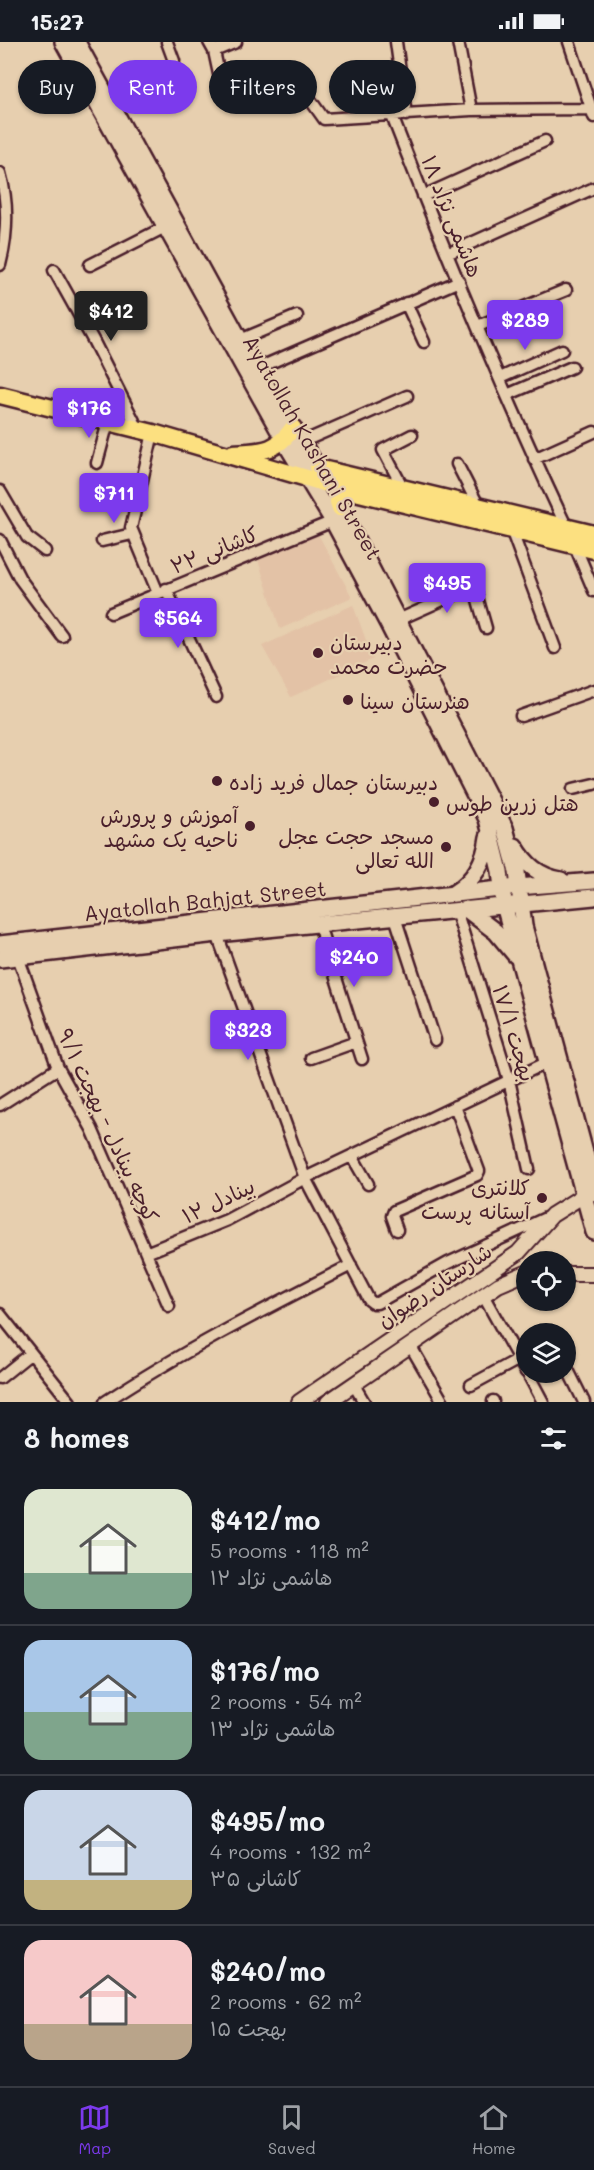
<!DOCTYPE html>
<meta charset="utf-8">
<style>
:root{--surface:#171b24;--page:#242831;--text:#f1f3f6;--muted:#9ea1a6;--line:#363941;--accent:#7c3aed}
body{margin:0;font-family:Mali,"Playpen Sans Arabic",sans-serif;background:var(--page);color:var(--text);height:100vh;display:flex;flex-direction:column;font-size:22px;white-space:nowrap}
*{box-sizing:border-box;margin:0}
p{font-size:20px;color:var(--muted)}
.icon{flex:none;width:33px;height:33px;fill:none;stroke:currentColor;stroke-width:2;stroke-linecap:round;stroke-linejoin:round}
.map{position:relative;height:1360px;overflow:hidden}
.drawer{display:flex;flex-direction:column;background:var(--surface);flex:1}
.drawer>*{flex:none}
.banner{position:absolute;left:18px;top:18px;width:558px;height:54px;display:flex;gap:12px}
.controls{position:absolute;left:516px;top:1209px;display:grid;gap:12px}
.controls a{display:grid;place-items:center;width:60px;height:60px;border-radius:50%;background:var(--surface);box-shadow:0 2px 4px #0004;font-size:30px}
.price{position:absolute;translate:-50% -51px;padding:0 14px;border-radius:6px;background:var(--accent);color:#fff;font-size:20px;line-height:39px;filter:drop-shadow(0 2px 3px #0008)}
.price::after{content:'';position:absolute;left:50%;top:36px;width:18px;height:14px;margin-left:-9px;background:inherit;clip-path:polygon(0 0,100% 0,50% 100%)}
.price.selected{background:#222;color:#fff}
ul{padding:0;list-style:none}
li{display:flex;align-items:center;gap:18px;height:150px;padding:0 24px}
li+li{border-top:2px solid var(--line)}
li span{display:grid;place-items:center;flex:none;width:168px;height:120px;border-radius:18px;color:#555}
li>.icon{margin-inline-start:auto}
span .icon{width:72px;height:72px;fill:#fffc;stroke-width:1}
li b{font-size:26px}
h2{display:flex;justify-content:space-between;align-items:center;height:72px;padding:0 24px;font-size:26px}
.tag{padding:0 21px;border-radius:27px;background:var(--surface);box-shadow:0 2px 4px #0004;font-size:21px;line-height:54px}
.tag.selected{background:var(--accent);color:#fff}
.status{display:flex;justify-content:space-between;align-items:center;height:42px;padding:0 30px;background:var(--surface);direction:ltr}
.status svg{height:16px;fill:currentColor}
.menu{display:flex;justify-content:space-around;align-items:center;height:84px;border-top:2px solid var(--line);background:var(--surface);font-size:16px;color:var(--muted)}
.menu a{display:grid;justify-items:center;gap:3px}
.menu .selected{color:var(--accent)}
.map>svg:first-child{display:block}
</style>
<div class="status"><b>15:27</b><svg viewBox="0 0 49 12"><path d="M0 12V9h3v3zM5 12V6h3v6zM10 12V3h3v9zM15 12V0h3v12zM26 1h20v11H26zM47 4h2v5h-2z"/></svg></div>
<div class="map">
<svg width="594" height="1360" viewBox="0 0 594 1360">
<rect width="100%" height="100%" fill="#e7cfaf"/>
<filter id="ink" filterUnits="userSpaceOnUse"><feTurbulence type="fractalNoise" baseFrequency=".0167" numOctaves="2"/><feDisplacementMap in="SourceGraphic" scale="12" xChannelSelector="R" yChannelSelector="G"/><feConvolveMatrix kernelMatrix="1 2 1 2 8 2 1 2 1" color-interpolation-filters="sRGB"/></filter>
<g filter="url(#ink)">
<!-- built -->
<path fill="#e3c2a6" d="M318,492L352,555L280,587L258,518Z
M353,563L373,617L291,655L262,604Z"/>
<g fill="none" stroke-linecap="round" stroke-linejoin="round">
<defs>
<path id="minor" d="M167,0L174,19
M209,0L214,9L220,37L260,24
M396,0L406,73
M458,0L471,68
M569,0L594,75
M214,9L236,0
M292,32L324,77L471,68L591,67
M359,32L365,74
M392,74C446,213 503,351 567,486
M0,131C9,162 8,191 0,223
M423,154L545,99
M447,212L594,146
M90,223L165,185
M54,228L93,298L138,387
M406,261L424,300
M478,284L566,248
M240,298L297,274
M256,327L459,239
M500,336L562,308
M507,353L572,325
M153,391L131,486L158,551
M302,400L407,354
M534,417L594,390
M97,421L108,380
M457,422L479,465
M404,448L383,408L412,393
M0,449L27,495L45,509
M512,490L555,606
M0,498L20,537L62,594
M102,499L132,492
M575,504L594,549
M166,547L216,655
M111,571L333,479
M398,578L474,544L486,586
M521,674L594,648
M573,747L594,742
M456,868L509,1038L529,1127
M395,875L435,998
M319,883L362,1017
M217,892L305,1136L369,1258L373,1261H377L448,1221L550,1174
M18,915L58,1026L92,1087L169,1264
M311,1016L356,1000
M0,1063L58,1026
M352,1114L368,1142
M397,1188L392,1174L394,1169L477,1133L479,1129L455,1064
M146,1211L227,1178L305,1136L548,1020
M483,1253L526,1330
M0,1272L70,1360
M410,1303L443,1360
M566,1324L584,1360
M527,1330L543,1360
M0,1336L31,1311
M354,1343L364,1360
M471,1343L519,1317
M493,1359V1360
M105,1360C184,1308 267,1266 351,1223"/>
<path id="tertiary" d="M566,1232H594
M299,1360L518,1211L552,1173L584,1153L594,1151
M328,1360L498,1243L526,1231"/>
<path id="secondary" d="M63,0L289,407L333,479L388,582L487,777L500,829L504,863L594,1190
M77,0L256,327L318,426
M335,456L505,786L517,830L524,884L594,1144
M515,804C526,823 539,834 561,838
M454,851C475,838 485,819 488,795
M466,867L496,890L516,914
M0,902L518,845L594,839
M0,917L217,892L594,855"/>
<path id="primary" d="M0,353L153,391L351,449L594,508
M233,411C262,409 275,411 293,386
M318,426L594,492
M340,466L338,460L343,453L351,449"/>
</defs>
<!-- minor casing -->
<use href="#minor" stroke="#4a1f2b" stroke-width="15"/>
<!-- tertiary casing -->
<use href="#tertiary" stroke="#4a1f2b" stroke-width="18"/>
<!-- secondary casing -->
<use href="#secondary" stroke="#4a1f2b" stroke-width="20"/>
<!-- primary casing -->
<use href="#primary" stroke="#4a1f2b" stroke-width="21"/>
<!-- minor -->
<use href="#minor" stroke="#e7cfaf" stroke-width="10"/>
<!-- tertiary -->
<use href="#tertiary" stroke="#e7cfaf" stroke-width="14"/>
<!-- secondary -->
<use href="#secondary" stroke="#e7cfaf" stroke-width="15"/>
<!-- primary -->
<use href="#primary" stroke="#fce080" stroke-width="16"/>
</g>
</g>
<!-- markers -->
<g fill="#4a1f2b" stroke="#e7cfaf" stroke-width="2">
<circle cx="318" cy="611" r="6"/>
<circle cx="348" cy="658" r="6"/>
<circle cx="217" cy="739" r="6"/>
<circle cx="434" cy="760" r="6"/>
<circle cx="250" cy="784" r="6"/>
<circle cx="446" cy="805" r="6"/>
<circle cx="542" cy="1156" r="6"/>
</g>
<g text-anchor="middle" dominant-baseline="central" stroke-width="4.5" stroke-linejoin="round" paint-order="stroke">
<!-- street labels -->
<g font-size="21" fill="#4a1f2b" stroke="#e7cfaf">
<text transform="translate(453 174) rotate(68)">هاشمی نژاد ۱۸</text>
<text transform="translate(313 405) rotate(60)">Ayatollah Kashani Street</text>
<text transform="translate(214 507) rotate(-22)">کاشانی ۲۲</text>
<text transform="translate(205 858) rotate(-6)">Ayatollah Bahjat Street</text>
<text transform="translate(515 991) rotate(73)">بهجت ۱۷/۱</text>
<text transform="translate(109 1083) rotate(65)">کوچه بینادل - بهجت ۹/۱</text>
<text transform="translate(218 1158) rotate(-25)">بینادل ۱۲</text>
<text transform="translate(434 1243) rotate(-34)">شارستان رضوان</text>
</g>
<!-- poi labels -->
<g font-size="21" fill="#4a1f2b" stroke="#e7cfaf" text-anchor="start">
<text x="330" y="599">دبیرستان<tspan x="330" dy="24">حضرت محمد</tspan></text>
<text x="360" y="658">هنرستان سینا</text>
<text x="229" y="739">دبیرستان جمال فرید زاده</text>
<text x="446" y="760">هتل زرین طوس</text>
<text x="238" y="772" text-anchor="end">آموزش و پرورش<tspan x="238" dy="24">ناحیه یک مشهد</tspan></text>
<text x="434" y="793" text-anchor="end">مسجد حجت عجل<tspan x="434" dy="24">الله تعالی</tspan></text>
<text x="530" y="1144" text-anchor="end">کلانتری<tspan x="530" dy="24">آستانه پرست</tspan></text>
</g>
</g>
</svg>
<div class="controls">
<a><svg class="icon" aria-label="locate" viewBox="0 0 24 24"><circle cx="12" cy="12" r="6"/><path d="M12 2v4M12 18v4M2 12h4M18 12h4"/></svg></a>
<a><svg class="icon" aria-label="layers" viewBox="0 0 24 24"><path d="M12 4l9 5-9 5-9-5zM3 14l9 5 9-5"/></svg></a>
</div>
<b class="price selected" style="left:111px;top:300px">$412</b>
<b class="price" style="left:525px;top:309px">$289</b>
<b class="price" style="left:89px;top:397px">$176</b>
<b class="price" style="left:114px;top:482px">$711</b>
<b class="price" style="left:447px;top:572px">$495</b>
<b class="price" style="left:178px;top:607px">$564</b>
<b class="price" style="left:354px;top:946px">$240</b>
<b class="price" style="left:248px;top:1019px">$323</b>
<div class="banner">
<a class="tag">Buy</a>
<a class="tag selected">Rent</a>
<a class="tag">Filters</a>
<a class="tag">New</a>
</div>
</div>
<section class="drawer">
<h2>8 homes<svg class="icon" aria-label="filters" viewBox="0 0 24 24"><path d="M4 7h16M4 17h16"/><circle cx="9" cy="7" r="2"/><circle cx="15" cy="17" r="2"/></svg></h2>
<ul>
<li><span style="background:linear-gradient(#dfe7d0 70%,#7fa58c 0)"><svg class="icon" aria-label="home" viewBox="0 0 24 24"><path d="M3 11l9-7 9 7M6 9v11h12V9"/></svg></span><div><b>$412/mo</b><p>5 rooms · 118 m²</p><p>هاشمی نژاد ۱۲</p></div></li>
<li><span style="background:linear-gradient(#a9c7e8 60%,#7fa58c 0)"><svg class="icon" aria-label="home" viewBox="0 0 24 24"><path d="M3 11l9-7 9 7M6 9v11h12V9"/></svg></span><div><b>$176/mo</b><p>2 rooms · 54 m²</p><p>هاشمی نژاد ۱۳</p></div></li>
<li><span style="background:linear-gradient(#c9d6e8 75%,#c2b280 0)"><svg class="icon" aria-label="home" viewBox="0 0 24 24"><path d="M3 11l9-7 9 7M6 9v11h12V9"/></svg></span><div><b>$495/mo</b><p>4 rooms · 132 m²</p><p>کاشانی ۳۵</p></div></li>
<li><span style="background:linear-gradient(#f6c9c9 70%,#b9a48a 0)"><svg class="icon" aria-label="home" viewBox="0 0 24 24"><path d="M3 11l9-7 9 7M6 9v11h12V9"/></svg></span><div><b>$240/mo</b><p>2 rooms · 62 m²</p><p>بهجت ۱۵</p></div></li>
</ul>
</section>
<nav class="menu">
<a class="selected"><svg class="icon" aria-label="map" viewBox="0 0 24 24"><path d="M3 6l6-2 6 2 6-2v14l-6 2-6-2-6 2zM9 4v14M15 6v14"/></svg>Map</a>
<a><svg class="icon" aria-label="saved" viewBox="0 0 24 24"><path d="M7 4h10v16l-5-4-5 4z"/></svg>Saved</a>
<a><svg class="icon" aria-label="home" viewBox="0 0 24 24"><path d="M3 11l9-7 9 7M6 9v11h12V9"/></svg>Home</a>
</nav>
